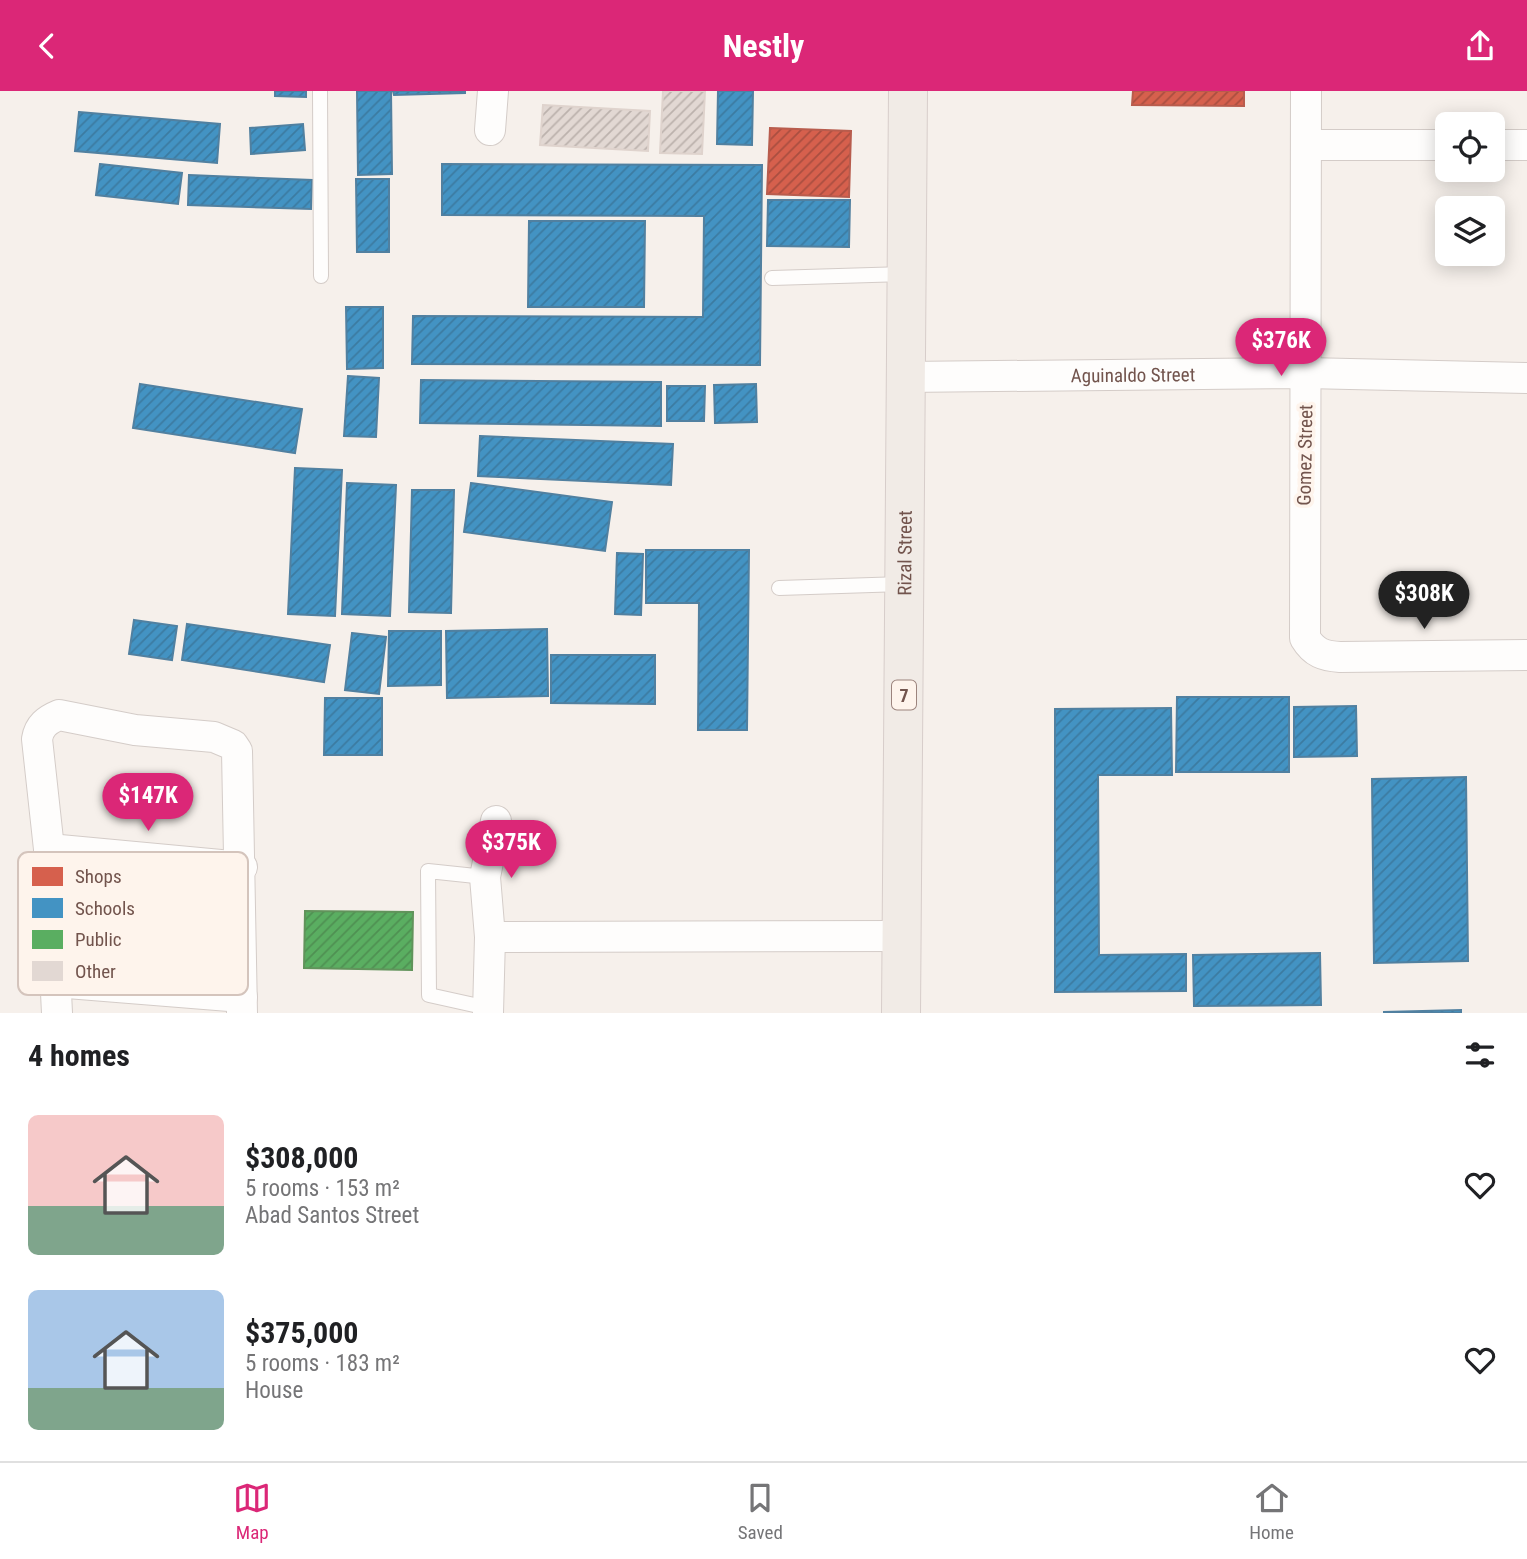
<!DOCTYPE html>
<meta charset="utf-8">
<style>
:root{--surface:#fff;--page:#f6f6f6;--text:#202124;--muted:#757577;--line:#e0e0e0;--accent:#db2777}
body{margin:0;font-family:"Roboto Condensed",sans-serif;background:var(--page);color:var(--text);height:100vh;display:flex;flex-direction:column;font-size:26px;white-space:nowrap}
*{box-sizing:border-box;margin:0}
p{font-size:23px;color:var(--muted)}
.icon{flex:none;width:38px;height:38px;fill:none;stroke:currentColor;stroke-width:2;stroke-linecap:round;stroke-linejoin:round}
.map{position:relative;height:922px;overflow:hidden}
.drawer{display:flex;flex-direction:column;background:var(--surface);flex:1}
.drawer>*{flex:none}
.buttons{position:absolute;left:1435px;top:21px;display:grid;gap:14px}
.buttons a{display:grid;place-items:center;width:70px;height:70px;border-radius:10px;background:var(--surface);box-shadow:0 4px 18px #0003;font-size:35px}
.price{position:absolute;translate:-50% -60px;padding:0 16px;border-radius:24px;background:var(--accent);color:#fff;font-size:23px;line-height:46px;filter:drop-shadow(0 2px 4px #0008)}
.price::after{content:'';position:absolute;left:50%;top:42px;width:21px;height:16px;margin-left:-10px;background:inherit;clip-path:polygon(0 0,100% 0,50% 100%)}
.price.current{background:#222;color:#fff}
ul{padding:0;list-style:none}
li{display:flex;align-items:center;gap:21px;height:175px;padding:0 28px}
li span{display:grid;place-items:center;flex:none;width:196px;height:140px;border-radius:10px;color:#555}
li>.icon{margin-inline-start:auto}
span .icon{width:84px;height:84px;fill:#fffc;stroke-width:1}
li b{font-size:30px}
h2{display:flex;justify-content:space-between;align-items:center;height:84px;padding:0 28px;font-size:30px}
header{display:flex;justify-content:space-between;align-items:center;height:91px;padding:0 28px;background:var(--accent);color:#fff;font-size:32px;font-weight:700}
.tabs{display:flex;justify-content:space-around;align-items:center;height:98px;border-top:2px solid var(--line);background:var(--surface);font-size:19px;color:var(--muted)}
.tabs a{display:grid;justify-items:center;gap:4px}
.tabs .current{color:var(--accent)}
.map>svg:first-child{display:block}
</style>
<header><svg class="icon" aria-label="back" viewBox="0 0 24 24"><path d="M15 5l-7 7 7 7"/></svg>Nestly<svg class="icon" aria-label="share" viewBox="0 0 24 24"><path d="M12 15V3M7 8l5-5 5 5M5 13v7h14v-7"/></svg></header>
<div class="map">
<svg width="1527" height="922" viewBox="0 0 1527 922">
<defs>
<pattern id="shops-hatch" width="6" height="6" patternUnits="userSpaceOnUse" patternTransform="scale(1.75)"><rect width="6" height="6" fill="#d6604d"/><path d="M-1 1l2-2M0 6l6-6M5 7l2-2" fill="none" stroke="#a94e40"/></pattern>
<pattern id="schools-hatch" width="6" height="6" patternUnits="userSpaceOnUse" patternTransform="scale(1.75)"><rect width="6" height="6" fill="#4393c3"/><path d="M-1 1l2-2M0 6l6-6M5 7l2-2" fill="none" stroke="#3c7ba1"/></pattern>
<pattern id="public-hatch" width="6" height="6" patternUnits="userSpaceOnUse" patternTransform="scale(1.75)"><rect width="6" height="6" fill="#5aae61"/><path d="M-1 1l2-2M0 6l6-6M5 7l2-2" fill="none" stroke="#4f9052"/></pattern>
<pattern id="building-hatch" width="6" height="6" patternUnits="userSpaceOnUse" patternTransform="scale(1.75)"><rect width="6" height="6" fill="#e2d8d3"/><path d="M-1 1l2-2M0 6l6-6M5 7l2-2" fill="none" stroke="#bcb2ad"/></pattern>
</defs>
<rect width="100%" height="100%" fill="#f6f0eb"/>
<!-- shops -->
<path fill="url(#shops-hatch)" stroke="#b85c4d" stroke-width="2" d="M1133,0H1244V15L1132,14Z
M770,37L851,40L849,106L767,103Z"/>
<!-- schools -->
<path fill="url(#schools-hatch)" stroke="#5180a0" stroke-width="2" d="M275,0H306V6L275,5Z
M357,0H391L392,83L358,84Z
M393,0H465V2L394,4Z
M718,0H753L752,54L717,53Z
M79,21L220,33L217,72L75,60Z
M303,33L305,59L251,63L250,37Z
M100,73L182,82L178,113L96,104Z
M442,73L762,74L760,274L412,273L413,225L703,226L704,125L442,124Z
M189,84L312,89L311,118L188,114Z
M356,88H389V161H357Z
M768,109H850L849,156L767,155Z
M529,130H645L644,216H528Z
M346,216H383V277L347,278Z
M348,285L379,287L376,346L344,345Z
M421,289L661,291V335L420,332Z
M140,293L302,318L295,362L133,337Z
M756,293L757,331L715,332L714,294Z
M667,295H705L704,330H667Z
M480,345L673,353L671,394L478,385Z
M295,377L342,379L335,525L288,523Z
M347,392L396,394L390,525L342,523Z
M471,392L612,411L605,460L464,441Z
M412,399H454L451,522L409,521Z
M646,459H749L747,639H698L699,512H646Z
M617,462L643,463L641,524L615,523Z
M134,529L177,535L172,569L129,563Z
M187,533L330,554L324,591L182,569Z
M547,538L548,605L447,607L446,540Z
M389,540H441V594L388,595Z
M352,542L386,546L379,603L345,599Z
M551,564H655V613L551,612Z
M1177,606H1289V681H1176Z
M325,607H382V664H324Z
M1356,615L1357,665L1294,666V616Z
M1171,617L1172,684H1098L1099,864L1186,863V900L1055,901V618Z
M1466,686L1468,870L1374,872L1372,688Z
M1320,862L1321,914L1194,915L1193,864Z
M1461,919V922H1384V921Z"/>
<!-- public -->
<path fill="url(#public-hatch)" stroke="#61935b" stroke-width="2" d="M305,820L413,821L412,879L304,877Z"/>
<!-- building -->
<path fill="url(#building-hatch)" stroke="#dfd3cd" stroke-width="2" d="M663,0H705L702,63L660,62Z
M543,14L650,20L648,60L540,54Z"/>
<g fill="none" stroke-linecap="round" stroke-linejoin="round">
<defs>
<path id="service" d="M320,0L321,185
M772,187L905,183
M779,497L903,493
M485,786L428,780L429,904L488,917"/>
<g id="minor">
<path d="M1306,0L1305,547C1314,562 1324,565 1340,566L1527,564"/>
<path d="M490,39L493,0"/>
<path d="M1308,54H1447"/>
<path d="M1493,54H1527"/>
<path id="s1" d="M905,286L1306,282L1527,287"/>
<path d="M49,758L242,776"/>
<path d="M490,846L485,786L496,730"/>
<path d="M55,891L242,906"/>
<path d="M57,922L49,758L37,648C39,635 47,629 59,624L135,639L214,646L233,654L237,660L242,922"/>
<path d="M488,922L490,846L901,845"/>
</g>
<g id="primary">
<path id="s2" d="M901,922L908,0"/>
</g>
</defs>
<!-- service casing -->
<use href="#service" stroke="#d4ccc8" stroke-width="16"/>
<!-- minor casing -->
<use href="#minor" stroke="#d4ccc8" stroke-width="32"/>
<!-- primary casing -->
<use href="#primary" stroke="#d7cdca" stroke-width="40"/>
<!-- service -->
<use href="#service" stroke="#fefdfc" stroke-width="14"/>
<!-- minor -->
<use href="#minor" stroke="#fefdfc" stroke-width="30"/>
<!-- primary -->
<use href="#primary" stroke="#f1ebe6" stroke-width="38"/>
</g>
<g text-anchor="middle" dominant-baseline="central" stroke-width="7" stroke-linejoin="round" paint-order="stroke">
<!-- shield labels -->
<rect fill="#fef4ec" stroke="#9c847d" stroke-width="2" x="892" y="589.5" width="24" height="29" rx="5"/>
<g font-size="18" font-weight="bold" fill="#72544d">
<text x="904" y="604">7</text>
</g>
<!-- street labels -->
<g font-size="19" fill="#72544d" stroke="#fef4ec">
<text stroke="none"><textPath href="#s1" startOffset="228">Aguinaldo Street</textPath></text>
<text transform="translate(1305 364) rotate(-89)">Gomez Street</text>
<text stroke="none"><textPath href="#s2" startOffset="460">Rizal Street</textPath></text>
</g>
</g>
<!-- legend -->
<rect x="18" y="761" width="230" height="143" rx="10" fill="#fef4ec" stroke="#d4c4bc" stroke-width="2"/>
<rect x="32" y="776" width="31" height="19" fill="#d6604d"/>
<rect x="32" y="807" width="31" height="20" fill="#4393c3"/>
<rect x="32" y="839" width="31" height="19" fill="#5aae61"/>
<rect x="32" y="870" width="31" height="20" fill="#e2d8d3"/>
<g font-size="19" fill="#72544d">
<text x="75" y="792">Shops</text>
<text x="75" y="824">Schools</text>
<text x="75" y="855">Public</text>
<text x="75" y="887">Other</text>
</g>
</svg>
<div class="buttons">
<a><svg class="icon" aria-label="locate" viewBox="0 0 24 24"><circle cx="12" cy="12" r="6"/><path d="M12 2v4M12 18v4M2 12h4M18 12h4"/></svg></a>
<a><svg class="icon" aria-label="layers" viewBox="0 0 24 24"><path d="M12 4l9 5-9 5-9-5zM3 14l9 5 9-5"/></svg></a>
</div>
<b class="price" style="left:1281px;top:287px">$376K</b>
<b class="price current" style="left:1424px;top:540px">$308K</b>
<b class="price" style="left:148px;top:742px">$147K</b>
<b class="price" style="left:511px;top:789px">$375K</b>
</div>
<section class="drawer">
<h2>4 homes<svg class="icon" aria-label="filters" viewBox="0 0 24 24"><path d="M4 7h16M4 17h16"/><circle cx="9" cy="7" r="2"/><circle cx="15" cy="17" r="2"/></svg></h2>
<ul>
<li><span style="background:linear-gradient(#f6c9c9 65%,#7fa58c 0)"><svg class="icon" aria-label="home" viewBox="0 0 24 24"><path d="M3 11l9-7 9 7M6 9v11h12V9"/></svg></span><div><b>$308,000</b><p>5 rooms · 153 m²</p><p>Abad Santos Street</p></div><svg class="icon" aria-label="heart" viewBox="0 0 24 24"><path d="M12 20l-8-8c-3-5 5-10 8-4 3-6 11-1 8 4z"/></svg></li>
<li><span style="background:linear-gradient(#a9c7e8 70%,#7fa58c 0)"><svg class="icon" aria-label="home" viewBox="0 0 24 24"><path d="M3 11l9-7 9 7M6 9v11h12V9"/></svg></span><div><b>$375,000</b><p>5 rooms · 183 m²</p><p>House</p></div><svg class="icon" aria-label="heart" viewBox="0 0 24 24"><path d="M12 20l-8-8c-3-5 5-10 8-4 3-6 11-1 8 4z"/></svg></li>
</ul>
</section>
<nav class="tabs">
<a class="current"><svg class="icon" aria-label="map" viewBox="0 0 24 24"><path d="M3 6l6-2 6 2 6-2v14l-6 2-6-2-6 2zM9 4v14M15 6v14"/></svg>Map</a>
<a><svg class="icon" aria-label="saved" viewBox="0 0 24 24"><path d="M7 4h10v16l-5-4-5 4z"/></svg>Saved</a>
<a><svg class="icon" aria-label="home" viewBox="0 0 24 24"><path d="M3 11l9-7 9 7M6 9v11h12V9"/></svg>Home</a>
</nav>
